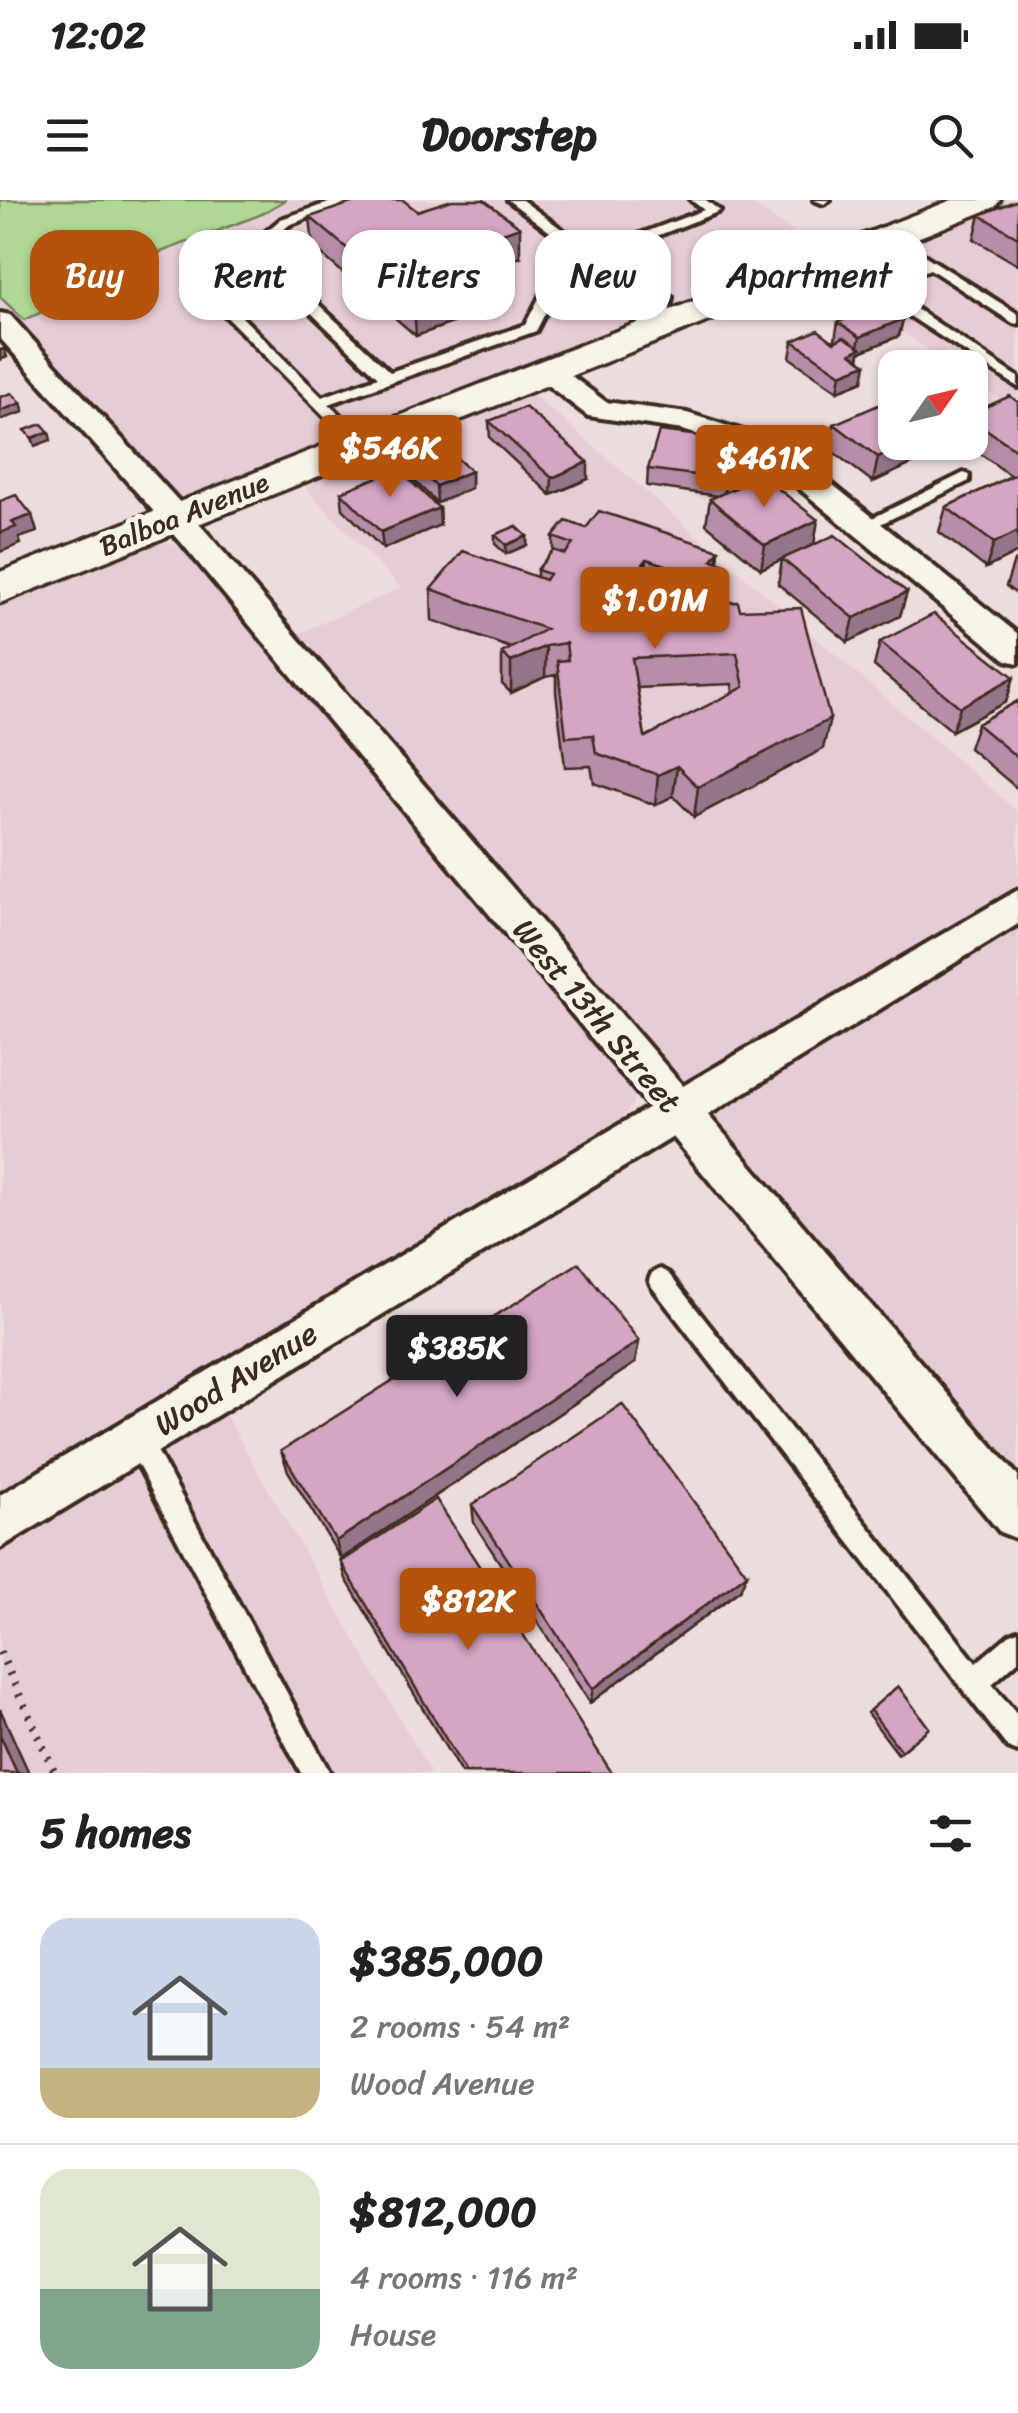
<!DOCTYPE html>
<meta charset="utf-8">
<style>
:root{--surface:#fff;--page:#f2f2f2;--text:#222;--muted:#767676;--line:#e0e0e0;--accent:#b45309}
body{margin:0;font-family:Sriracha,sans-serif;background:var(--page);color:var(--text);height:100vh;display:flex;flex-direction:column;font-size:38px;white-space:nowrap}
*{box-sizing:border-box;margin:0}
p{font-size:32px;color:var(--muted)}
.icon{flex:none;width:55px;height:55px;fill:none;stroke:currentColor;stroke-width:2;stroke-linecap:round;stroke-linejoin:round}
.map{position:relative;height:1573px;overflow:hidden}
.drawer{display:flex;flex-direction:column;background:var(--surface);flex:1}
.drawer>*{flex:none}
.top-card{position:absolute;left:30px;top:30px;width:960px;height:90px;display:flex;gap:20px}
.needle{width:65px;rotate:56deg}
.buttons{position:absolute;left:878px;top:150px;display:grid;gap:20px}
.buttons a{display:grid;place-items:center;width:110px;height:110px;border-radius:20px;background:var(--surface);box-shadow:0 2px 8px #0004;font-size:50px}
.price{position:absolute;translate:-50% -85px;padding:0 22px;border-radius:10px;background:var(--accent);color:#fff;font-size:32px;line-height:65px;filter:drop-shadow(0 2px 5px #0008)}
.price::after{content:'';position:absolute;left:50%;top:60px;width:30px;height:22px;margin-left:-15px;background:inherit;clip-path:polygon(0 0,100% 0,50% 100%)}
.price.on{background:#222;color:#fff}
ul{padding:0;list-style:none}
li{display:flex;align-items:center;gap:30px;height:250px;padding:0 40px}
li+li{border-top:2px solid var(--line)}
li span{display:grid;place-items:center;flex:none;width:280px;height:200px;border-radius:30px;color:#555}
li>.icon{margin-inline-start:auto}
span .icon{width:120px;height:120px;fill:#fffc;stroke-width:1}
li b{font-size:42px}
h2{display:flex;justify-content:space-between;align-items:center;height:120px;padding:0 40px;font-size:42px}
.tag{padding:0 35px;border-radius:30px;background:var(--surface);box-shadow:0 2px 8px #0004;font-size:35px;line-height:90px}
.tag.on{background:var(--accent);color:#fff}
.status{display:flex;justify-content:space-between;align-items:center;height:70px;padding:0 50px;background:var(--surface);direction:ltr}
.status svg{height:28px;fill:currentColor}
header{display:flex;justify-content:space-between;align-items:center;height:130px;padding:0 40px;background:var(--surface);font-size:45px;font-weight:800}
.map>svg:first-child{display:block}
</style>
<div class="status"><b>12:02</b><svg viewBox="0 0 49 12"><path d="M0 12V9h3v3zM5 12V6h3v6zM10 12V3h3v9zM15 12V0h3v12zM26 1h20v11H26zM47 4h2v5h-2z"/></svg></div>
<header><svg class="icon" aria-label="menu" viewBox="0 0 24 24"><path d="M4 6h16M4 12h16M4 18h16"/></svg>Doorstep<svg class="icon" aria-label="search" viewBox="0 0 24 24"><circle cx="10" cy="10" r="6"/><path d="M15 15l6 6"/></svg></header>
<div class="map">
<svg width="1018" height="1573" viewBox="0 0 1018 1573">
<rect width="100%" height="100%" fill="#eddcdd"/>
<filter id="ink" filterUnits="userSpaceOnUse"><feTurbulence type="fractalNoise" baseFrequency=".01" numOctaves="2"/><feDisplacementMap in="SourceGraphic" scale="20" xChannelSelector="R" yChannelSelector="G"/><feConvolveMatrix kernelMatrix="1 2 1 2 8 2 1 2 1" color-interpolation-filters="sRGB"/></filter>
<g filter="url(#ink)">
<!-- built -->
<path fill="#e6ccd6" d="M0,0H746L826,54L185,300L154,289L0,110Z
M1006,0H1018V212L970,179V168L954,167L817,75Z
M527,189L1018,612V1283L295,435L401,388L307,290L302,278Z
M168,342L187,352L628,880L634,890L633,904L615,927L0,1298V399L139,343Z
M222,1209L431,1573H0V1345Z"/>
<!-- green -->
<path fill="#afd894" stroke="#758159" stroke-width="2.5" d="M0,0H286L257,16L134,62L81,95L24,120L0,97Z"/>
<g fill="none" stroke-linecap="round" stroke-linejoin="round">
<defs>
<path id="lane" d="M337,0H355L289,25L261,50L390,172L525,125L548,81L583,57L508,0H522L593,52L704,10L691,0H706L720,11L601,58L614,67L635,70L672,97L669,114L641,112L605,85L603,72L591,63L559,86L536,131L329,204L365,241L367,244L360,248L355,247L202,92L195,68L248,47L281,19ZM251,55L378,177L322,197L213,88L209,70ZM617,76L626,77L660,101L659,106L650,105L617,81Z
M814,0H830L824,4Z
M889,33L1018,114V124L1013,123L930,69L885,88L1018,177V187L870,90V84L921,64L884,40V34Z
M964,273L969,275V281L870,329H858L856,326Z
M660,1069L668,1073L976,1463L1009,1435L1018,1431V1461L992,1484L1018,1516V1552L1008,1548L652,1087L649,1080L652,1073Z
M138,1228L147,1232L330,1573H301L129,1248L126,1240L129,1232Z"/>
<path id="street" d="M0,113L10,115L202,327L683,886L1018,690V724L708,915L1018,1276V1339L1000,1332L673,937L0,1348V1295L649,907L180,341L0,138Z
M547,163L557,165L606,202L687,213L781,243L1018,434V463L1006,460L759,255L683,230L588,216L537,177L533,171L537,165Z"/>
<path id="secondary" d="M952,0H1000L995,7L0,403V372Z"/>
</defs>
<!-- lane casing -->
<use href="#lane" stroke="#3b2a1e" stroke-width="8"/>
<!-- street casing -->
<use href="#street" stroke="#3b2a1e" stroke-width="8"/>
<!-- secondary casing -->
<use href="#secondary" stroke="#3b2a1e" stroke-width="7"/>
<!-- path -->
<path stroke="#3b2a1e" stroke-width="8" stroke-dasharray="2.5 9" stroke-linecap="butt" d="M0,1452L55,1573"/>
<!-- lane -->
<use href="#lane" fill="#f7f3e8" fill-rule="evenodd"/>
<!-- street -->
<use href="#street" fill="#f7f3e8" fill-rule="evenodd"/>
<!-- secondary -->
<use href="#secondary" fill="#f7f3e8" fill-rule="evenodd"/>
</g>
<!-- wall -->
<path fill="#b78ea9" stroke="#3b2a1e" stroke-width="2.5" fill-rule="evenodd" d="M1018,3V65L974,39L980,15Z
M417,11L520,57L487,69L496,76V107L416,136L313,47L310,17Z
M903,119L899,136L860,152L859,159L863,181L838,191L790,158L793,141L837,140L835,139L838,122Z
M1018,202V352L986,368L939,332L946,307L1011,276L964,242H970V214Z
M489,221L588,279L551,295L490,238Z
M834,224L952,245L873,282L829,249Z
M405,256L471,271V288L437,303L406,273Z
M732,257L724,293L814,345L907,392L900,416L848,442L778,384L782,359L761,369L706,324L710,299L718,296L647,286L648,269Z
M341,292L439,308L440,325L383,349L343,309Z
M586,328L719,350L718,362V394L713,402L740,410L823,549L694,617L673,596L655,605L594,583L591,566L565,567L556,492V475L545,477L511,493L502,484V453L511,448L432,420L431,389L537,377V370L553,351V337ZM644,390L670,399V403H635ZM732,484L733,493L645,537L637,488Z
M495,335L527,336V345L506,354L495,344Z
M1018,359V395L1006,386L1014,361Z
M880,442L1014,477L1006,502L952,531L874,466Z
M1018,501V589L969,548L977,524Z
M639,1141L635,1163L341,1359L288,1271L281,1251Z
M472,1305L740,1390L590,1503L474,1323Z
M341,1362L612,1573H461L346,1379Z
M898,1486L929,1528L898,1554L867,1513Z"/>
<!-- shaded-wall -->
<path fill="#957489" stroke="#3b2a1e" stroke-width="2.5" d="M520,27V57L461,78V47Z
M496,76V107L416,136L414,105Z
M903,119L899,136L860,152L858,165L851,153L857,150L860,137Z
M4,149L7,157L0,160V150Z
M866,164L863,181L838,191L841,174Z
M21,203L24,212L0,220V211Z
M49,232L51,240L35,246L32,238Z
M911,242H953L952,245L873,282L878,257Z
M588,262V279L551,295L552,278Z
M471,271V288L437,303L436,286Z
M439,308L440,325L383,349L381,332Z
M32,315L37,332L19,338L21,344L0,352V333L12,322Z
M818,320L814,345L761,369L765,345Z
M1018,331V352L986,368L994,343Z
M527,336V345L506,354V345Z
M719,350L716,373L723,363L718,394L699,423L703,392L712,360Z
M647,359L644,390L613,434L615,403Z
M907,392L900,416L848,442L854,418Z
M546,446L545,477L511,493V462Z
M1014,477L1006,502L952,531L960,507Z
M830,519L823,549L694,617L698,587Z
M677,566L673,596L655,605L658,575Z
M639,1141L635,1163L341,1359L336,1341Z
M747,1374L740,1390L590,1503L593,1489Z
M0,1509L29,1573H17L0,1535Z"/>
<!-- building -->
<path fill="#d5a5c4" stroke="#3b2a1e" stroke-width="2.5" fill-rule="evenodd" d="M360,0H403L417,11L452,0H484L520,27L461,47L496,76L414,105L310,17Z
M1015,1L1018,3V37L980,15Z
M882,105L903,119L860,137L838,122Z
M818,130L834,142L844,137L861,148L851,153L866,164L841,174L793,141Z
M12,193L21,203L0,211V197Z
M1010,196L1018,202V251L970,218V214Z
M895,198V242H911L878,257L834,224Z
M525,207L588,262L552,278L489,221Z
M42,224L49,232L32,238L25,230Z
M659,231L734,240L726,279L648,269Z
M439,242L471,271L436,286L405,256Z
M398,269L439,308L381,332L341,292Z
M1018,273V331L994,343L946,307Z
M762,276L818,320L765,345L710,299Z
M16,295L32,315L12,322L16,327L0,333V301Z
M599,311L719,350L712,360L723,363L703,392L672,382L681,370L647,359L615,403L738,402L740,410L801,408L830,519L698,587L677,566L658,575L596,553L593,535L566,537L557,461L568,460L566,443L546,446L511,462L502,453L546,429L431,389L463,351L545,380L549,374L537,370L553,350L565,354L573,344L553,337L566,321L586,328ZM737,453L744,487L645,537L632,458Z
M516,326L527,336L506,345L495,335Z
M835,335L907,392L854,418L782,359Z
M934,414L1014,477L960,507L880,442Z
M1018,501V558L977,524Z
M579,1063L639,1141L336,1341L281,1251Z
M622,1204L747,1374L593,1489L472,1305Z
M436,1299L612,1573H466L341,1362Z
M898,1486L929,1528L901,1551L870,1510Z
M0,1535L17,1573H0Z"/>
</g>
<g text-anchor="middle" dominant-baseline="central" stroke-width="10" stroke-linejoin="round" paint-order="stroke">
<!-- far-street labels -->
<g font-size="28" fill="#3b2a1e" stroke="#f7f3e8">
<text transform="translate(184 314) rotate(-22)">Balboa Avenue</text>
</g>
<!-- street labels -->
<g font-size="32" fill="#3b2a1e" stroke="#f7f3e8">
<text transform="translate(597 816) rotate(50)">West 13th Street</text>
<text transform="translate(236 1179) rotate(-32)">Wood Avenue</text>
</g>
</g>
</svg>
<div class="buttons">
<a><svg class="needle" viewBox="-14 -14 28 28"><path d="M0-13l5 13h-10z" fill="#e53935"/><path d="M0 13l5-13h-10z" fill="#767676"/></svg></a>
</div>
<b class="price" style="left:390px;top:300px">$546K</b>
<b class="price" style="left:764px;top:310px">$461K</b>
<b class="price" style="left:655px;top:452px">$1.01M</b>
<b class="price on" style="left:457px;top:1200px">$385K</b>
<b class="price" style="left:468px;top:1453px">$812K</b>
<div class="top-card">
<a class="tag on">Buy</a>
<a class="tag">Rent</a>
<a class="tag">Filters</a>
<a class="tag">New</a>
<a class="tag">Apartment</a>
</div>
</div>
<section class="drawer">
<h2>5 homes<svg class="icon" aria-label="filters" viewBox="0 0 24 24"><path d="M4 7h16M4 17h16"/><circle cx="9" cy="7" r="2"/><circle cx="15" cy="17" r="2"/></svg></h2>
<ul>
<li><span style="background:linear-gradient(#c9d6e8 75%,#c2b280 0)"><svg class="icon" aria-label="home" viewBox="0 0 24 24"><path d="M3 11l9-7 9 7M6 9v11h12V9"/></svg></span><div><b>$385,000</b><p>2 rooms · 54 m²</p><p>Wood Avenue</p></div></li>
<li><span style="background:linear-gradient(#dfe7d0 60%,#7fa58c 0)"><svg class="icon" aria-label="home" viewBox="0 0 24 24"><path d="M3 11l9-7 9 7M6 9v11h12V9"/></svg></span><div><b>$812,000</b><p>4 rooms · 116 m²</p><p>House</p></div></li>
</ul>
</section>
